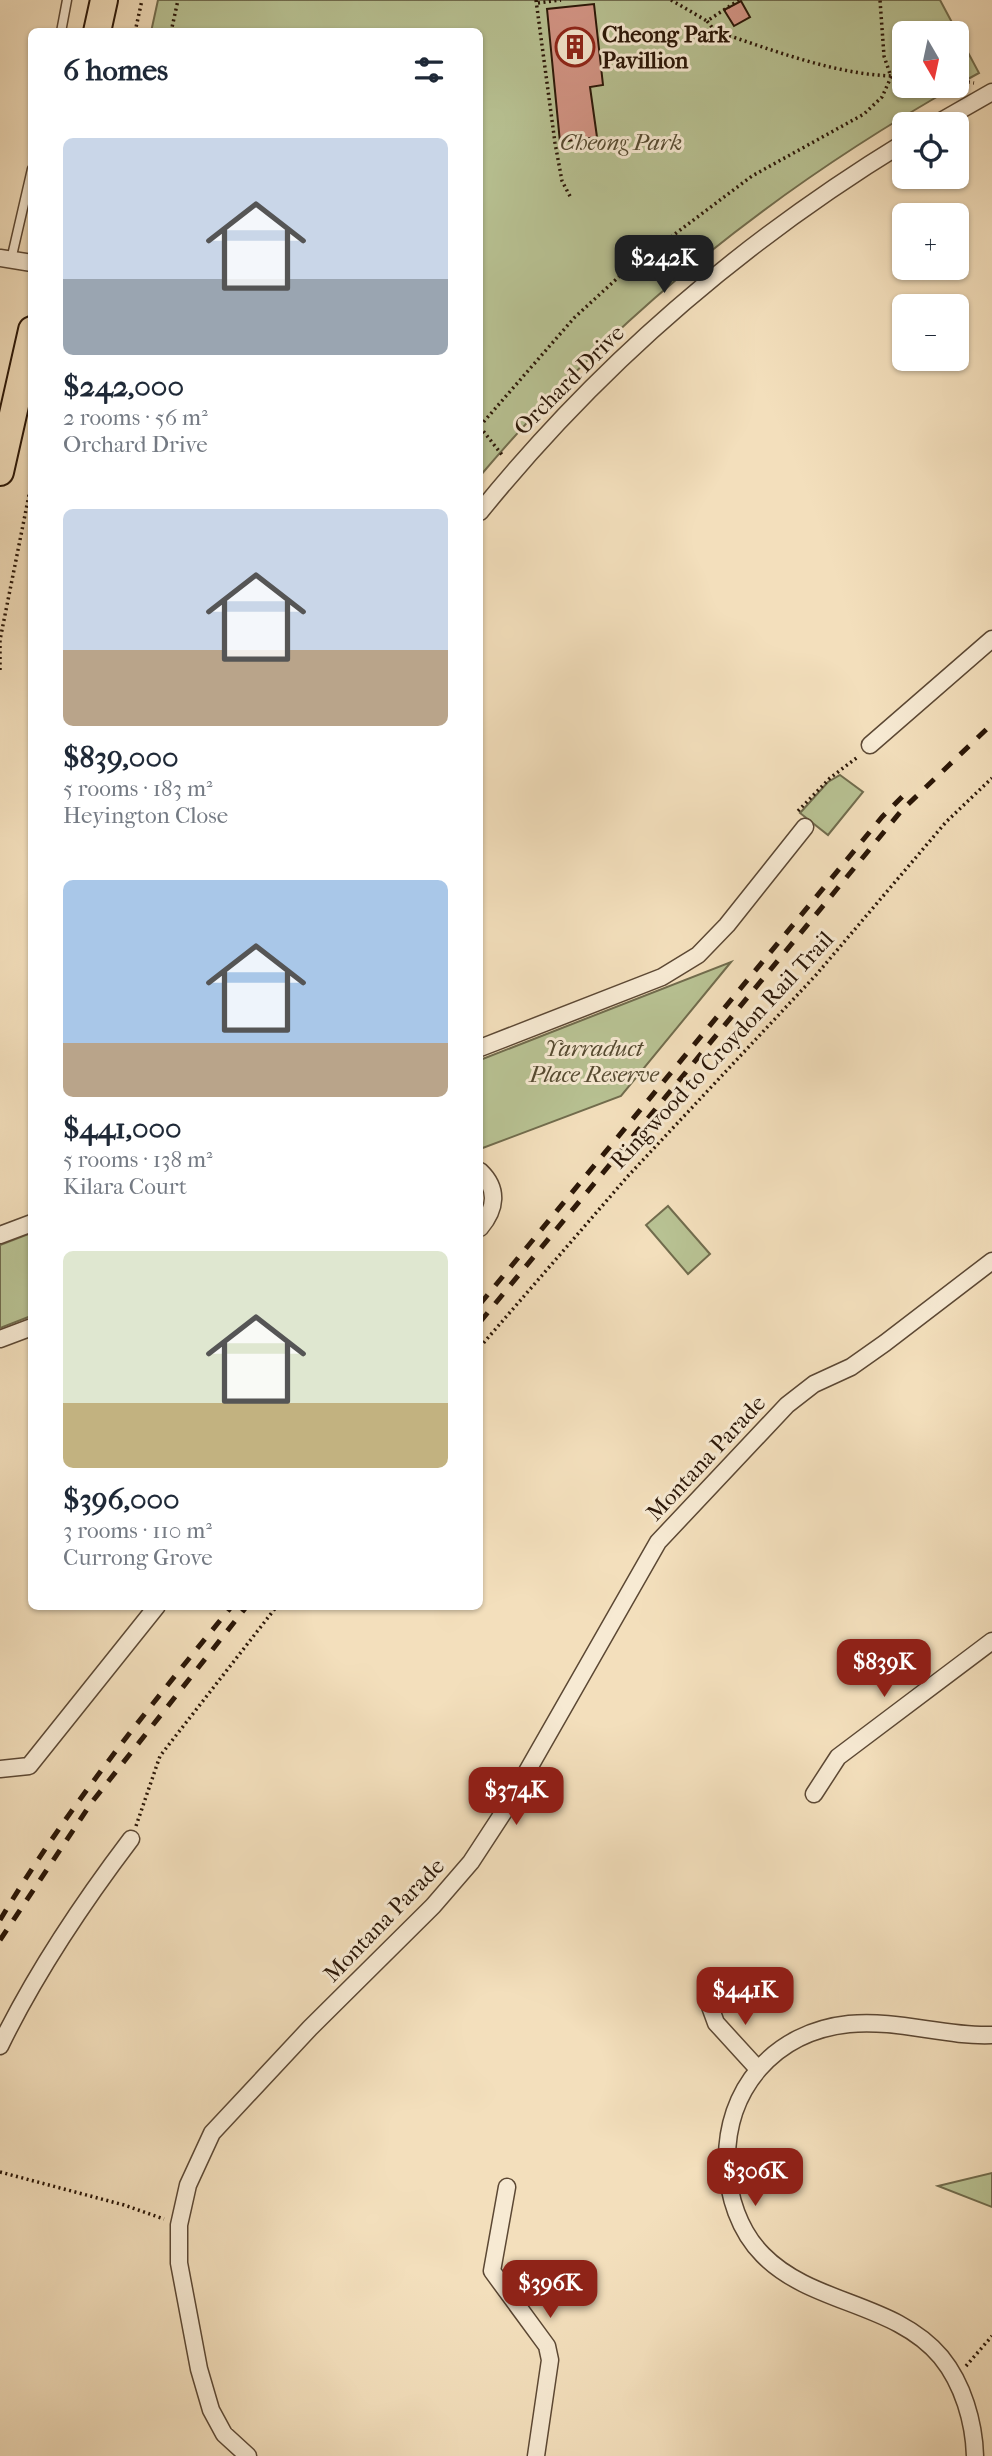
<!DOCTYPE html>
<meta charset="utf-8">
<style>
:root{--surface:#fff;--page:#f6f6f7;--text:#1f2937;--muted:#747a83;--accent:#8f2418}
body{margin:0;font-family:"IM FELL French Canon",serif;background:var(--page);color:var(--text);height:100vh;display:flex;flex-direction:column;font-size:26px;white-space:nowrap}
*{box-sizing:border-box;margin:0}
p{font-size:23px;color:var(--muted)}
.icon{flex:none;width:38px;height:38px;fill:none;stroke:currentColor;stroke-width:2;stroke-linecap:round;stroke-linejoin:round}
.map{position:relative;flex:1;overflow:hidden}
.side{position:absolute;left:28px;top:28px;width:455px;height:1582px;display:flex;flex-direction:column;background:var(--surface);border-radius:10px;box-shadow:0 2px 5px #0004}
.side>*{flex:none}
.needle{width:46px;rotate:171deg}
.buttons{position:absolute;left:892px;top:21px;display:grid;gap:14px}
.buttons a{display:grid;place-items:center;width:77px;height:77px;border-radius:10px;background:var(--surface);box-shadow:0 2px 5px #0004;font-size:35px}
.price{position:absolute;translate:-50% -60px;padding:0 16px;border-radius:14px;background:var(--accent);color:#fff;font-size:23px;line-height:46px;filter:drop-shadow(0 2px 4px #0008)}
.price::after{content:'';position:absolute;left:50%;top:42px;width:21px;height:16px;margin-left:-10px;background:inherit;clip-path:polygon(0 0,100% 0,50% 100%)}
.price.current{background:#222;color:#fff}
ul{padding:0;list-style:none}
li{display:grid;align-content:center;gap:14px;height:371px;padding:0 35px}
li span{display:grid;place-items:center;height:217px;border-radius:10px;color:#555}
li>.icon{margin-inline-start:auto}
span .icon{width:126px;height:126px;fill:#fffc;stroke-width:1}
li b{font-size:30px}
h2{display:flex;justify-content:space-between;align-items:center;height:84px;padding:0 35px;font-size:30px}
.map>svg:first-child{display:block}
</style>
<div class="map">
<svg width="992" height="2456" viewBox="0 0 992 2456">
<rect width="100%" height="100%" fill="#f3dfbc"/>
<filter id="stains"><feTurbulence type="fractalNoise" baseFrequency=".00286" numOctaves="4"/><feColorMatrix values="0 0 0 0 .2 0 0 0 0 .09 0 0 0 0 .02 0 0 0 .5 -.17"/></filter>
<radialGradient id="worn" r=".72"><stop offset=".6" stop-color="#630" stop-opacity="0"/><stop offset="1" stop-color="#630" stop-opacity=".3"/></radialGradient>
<!-- green -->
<path fill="#b8c293" stroke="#716c4d" stroke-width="2" d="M158,0H940L979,73L957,85V33H905V86H956C775,188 614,317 480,476V32H151Z
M840,775L863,792L828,835L800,813L828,782Z
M731,962L621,1096L480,1149V1060Z
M668,1206L710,1254L688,1274L646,1225Z
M31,1233V1316L0,1328V1245Z
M992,2173V2207L938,2186Z"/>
<!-- building -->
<path fill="#d49586" stroke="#2a1607" stroke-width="2" d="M741,1L750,17L734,26L724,10Z
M594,4L603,85L590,87L597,137L560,142L547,9Z"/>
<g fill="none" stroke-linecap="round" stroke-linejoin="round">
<defs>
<path id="service" d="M61,32L67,0
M11,260L32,169"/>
<path id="minor" d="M936,124L992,92
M0,258L32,263
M480,512C599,365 743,241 905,142
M870,745L992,639
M480,1048L662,977L698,955L727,925L805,827
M480,1171C499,1189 496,1209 480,1228
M0,1235L32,1223
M0,1339L32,1327
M0,1769L29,1766L157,1606
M814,1794L838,1757L992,1641
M708,2001L716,2023L758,2069
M0,2046C36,1972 81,1905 131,1839
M507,2187L492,2271L547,2346L550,2360L536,2456
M248,2456L224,2434L211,2410L199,2369L179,2263V2225L188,2185L212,2133L310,2028L433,1906L471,1862L505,1810L658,1542L787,1405L814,1384L851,1367L885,1343L992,1261
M975,2456C974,2422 963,2384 941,2357C895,2302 812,2305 763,2255C739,2231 728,2196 727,2164C725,2089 774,2032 849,2024C897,2019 945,2037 992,2035"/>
<path id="primary" d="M97,32L104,0
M0,472L32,330"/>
</defs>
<!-- service casing -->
<use href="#service" stroke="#5c4834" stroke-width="11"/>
<!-- minor casing -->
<use href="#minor" stroke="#5c4834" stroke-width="19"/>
<!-- primary casing -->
<use href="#primary" stroke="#2a1607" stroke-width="30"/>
<!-- path -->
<path stroke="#2a1607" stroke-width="3.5" stroke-dasharray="2 3.5" stroke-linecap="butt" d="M536,0L555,143L562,181L571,198
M671,0L707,21
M739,0L707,21L715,31C773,50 843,78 905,76
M538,3L561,0
M135,32L142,0
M171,32L178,0
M957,80L974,83
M480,426L574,318L623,273L752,176L864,114L882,97L891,77L884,56L880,0
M480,427L503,456
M0,670V640L32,480
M798,811L830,778L859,756
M480,1347L628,1176L816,975L946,822L992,778
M136,1826L160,1756L277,1606
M0,2172L124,2205L164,2219
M966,2366L992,2336"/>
<!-- service -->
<use href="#service" stroke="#f7ead3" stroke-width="8"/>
<!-- minor -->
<use href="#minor" stroke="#f7ead3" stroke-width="16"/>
<!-- primary -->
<use href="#primary" stroke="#f3dfbc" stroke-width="26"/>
<!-- rail -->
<path stroke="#2a1607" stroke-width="5" stroke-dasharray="12 12" stroke-linecap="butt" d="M480,1304L882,817L903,796
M480,1322L902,810L992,724
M0,1920C67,1808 149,1707 232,1606
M0,1940L92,1802L247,1606"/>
</g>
<!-- icons -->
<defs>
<symbol id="building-ring" viewBox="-11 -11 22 22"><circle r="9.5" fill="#f7ead3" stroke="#8f2418" stroke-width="1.5"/><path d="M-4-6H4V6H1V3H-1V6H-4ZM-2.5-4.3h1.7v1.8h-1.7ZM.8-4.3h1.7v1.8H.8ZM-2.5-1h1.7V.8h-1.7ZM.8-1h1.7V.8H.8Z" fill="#8f2418"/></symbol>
</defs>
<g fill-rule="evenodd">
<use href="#building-ring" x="553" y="25" width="44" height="44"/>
</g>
<g text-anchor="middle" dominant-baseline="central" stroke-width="6" stroke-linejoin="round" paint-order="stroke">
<!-- poi labels -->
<g font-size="23" font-weight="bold" fill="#2a1607" stroke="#f7ead3" text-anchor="start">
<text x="602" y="34">Cheong Park<tspan x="602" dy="26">Pavillion</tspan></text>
</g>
<!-- park labels -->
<g font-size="23" font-style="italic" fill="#554a31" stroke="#f7ead3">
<text x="621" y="142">Cheong Park</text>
<text x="594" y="1048">Yarraduct<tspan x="594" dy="26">Place Reserve</tspan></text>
</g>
<!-- street labels -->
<g font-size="23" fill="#2a1607" stroke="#f7ead3">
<text transform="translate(569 380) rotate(-45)">Orchard Drive</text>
<text transform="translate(722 1050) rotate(-47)">Ringwood to Croydon Rail Trail</text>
<text transform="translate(706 1458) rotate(-47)">Montana Parade</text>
<text transform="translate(384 1920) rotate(-46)">Montana Parade</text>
</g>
</g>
<rect width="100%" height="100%" filter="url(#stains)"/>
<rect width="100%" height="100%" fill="url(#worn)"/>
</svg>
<div class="buttons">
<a><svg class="needle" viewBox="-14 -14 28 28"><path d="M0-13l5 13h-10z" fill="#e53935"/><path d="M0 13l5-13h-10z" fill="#747a83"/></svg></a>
<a><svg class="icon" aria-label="locate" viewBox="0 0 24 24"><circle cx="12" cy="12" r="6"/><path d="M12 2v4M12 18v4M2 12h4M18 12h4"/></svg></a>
<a>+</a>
<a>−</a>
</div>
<b class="price current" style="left:664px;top:295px">$242K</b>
<b class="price" style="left:884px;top:1699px">$839K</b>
<b class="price" style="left:516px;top:1827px">$374K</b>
<b class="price" style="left:745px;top:2027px">$441K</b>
<b class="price" style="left:755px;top:2208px">$306K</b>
<b class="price" style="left:550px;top:2320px">$396K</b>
<section class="side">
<h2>6 homes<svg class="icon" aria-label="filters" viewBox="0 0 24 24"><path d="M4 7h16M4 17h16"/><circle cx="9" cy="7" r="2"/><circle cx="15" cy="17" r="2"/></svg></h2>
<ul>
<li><span style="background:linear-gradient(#c9d6e8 65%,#9aa5b1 0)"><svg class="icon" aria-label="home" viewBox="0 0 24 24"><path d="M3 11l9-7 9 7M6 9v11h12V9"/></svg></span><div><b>$242,000</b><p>2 rooms · 56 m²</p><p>Orchard Drive</p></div></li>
<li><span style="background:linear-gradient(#c9d6e8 65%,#b9a48a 0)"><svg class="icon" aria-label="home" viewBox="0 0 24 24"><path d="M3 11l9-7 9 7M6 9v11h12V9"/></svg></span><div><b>$839,000</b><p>5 rooms · 183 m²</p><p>Heyington Close</p></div></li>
<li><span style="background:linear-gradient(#a9c7e8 75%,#b9a48a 0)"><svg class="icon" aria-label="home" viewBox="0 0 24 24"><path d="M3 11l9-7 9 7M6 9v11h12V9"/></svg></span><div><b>$441,000</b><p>5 rooms · 138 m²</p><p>Kilara Court</p></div></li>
<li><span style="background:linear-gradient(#dfe7d0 70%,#c2b280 0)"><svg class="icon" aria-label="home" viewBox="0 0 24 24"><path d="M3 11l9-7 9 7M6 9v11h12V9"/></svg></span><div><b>$396,000</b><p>3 rooms · 110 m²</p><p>Currong Grove</p></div></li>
</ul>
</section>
</div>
